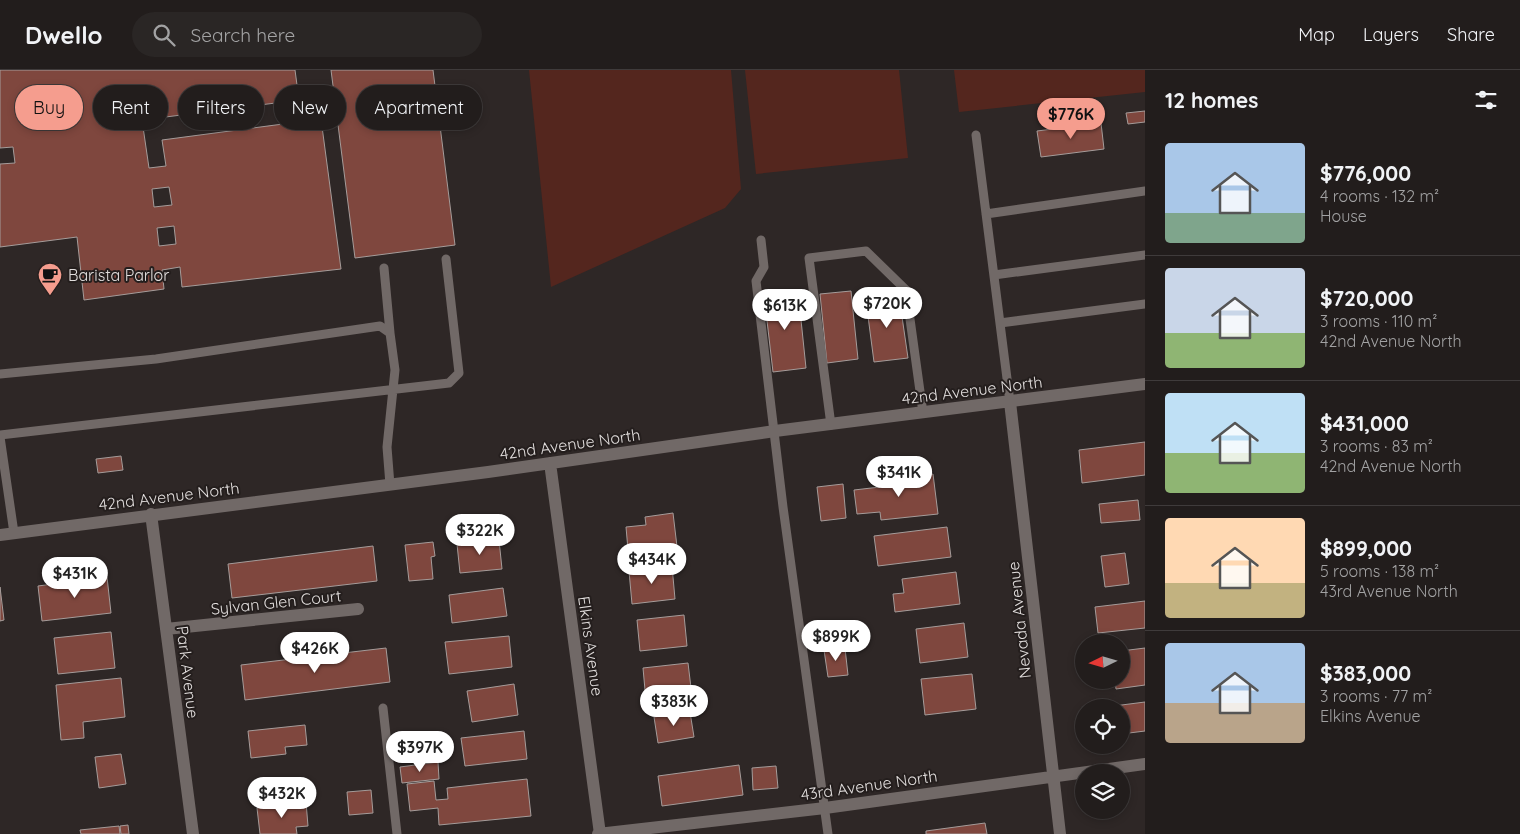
<!DOCTYPE html>
<meta charset="utf-8">
<style>
:root{--surface:#221d1c;--page:#2a2625;--text:#f1f3f6;--muted:#a2a2a3;--line:#3f3b3b;--accent:#f59d8e}
body{margin:0;font-family:Quicksand,sans-serif;background:var(--page);color:var(--text);height:100vh;display:flex;flex-direction:column;font-size:19px;white-space:nowrap}
*{box-sizing:border-box;margin:0}
p{font-size:16px;color:var(--muted)}
.icon{flex:none;width:28px;height:28px;fill:none;stroke:currentColor;stroke-width:2;stroke-linecap:round;stroke-linejoin:round}
.map{position:relative;flex:1;overflow:hidden}
.details{display:flex;flex-direction:column;background:var(--surface);width:375px}
.details>*{flex:none}
.top-card{position:absolute;left:15px;top:15px;width:475px;height:45px;display:flex;gap:10px}
.needle{width:32px;rotate:265deg}
.controls{position:absolute;left:1075px;top:564px;display:grid;gap:10px}
.controls a{display:grid;place-items:center;width:55px;height:55px;border-radius:50%;background:var(--surface);box-shadow:0 2px 8px #0003,0 0 0 1px var(--line);font-size:25px}
.price{position:absolute;translate:-50% -42px;padding:0 11px;border-radius:18px;background:#fff;color:#222;font-size:16px;line-height:32px;filter:drop-shadow(0 1px 2px #0008)}
.price::after{content:'';position:absolute;left:50%;top:30px;width:15px;height:11px;margin-left:-8px;background:inherit;clip-path:polygon(0 0,100% 0,50% 100%)}
.price.current{background:var(--accent);color:#111}
ul{padding:0;list-style:none}
li{display:flex;align-items:center;gap:15px;height:125px;padding:0 20px}
li+li{border-top:1px solid var(--line)}
li span{display:grid;place-items:center;flex:none;width:140px;height:100px;border-radius:5px;color:#555}
li>.icon{margin-inline-start:auto}
span .icon{width:60px;height:60px;fill:#fffc;stroke-width:1}
li b{font-size:21px}
h2{display:flex;justify-content:space-between;align-items:center;height:60px;padding:0 20px;font-size:21px}
.chip{padding:0 18px;border-radius:22px;background:var(--surface);box-shadow:0 2px 8px #0003,0 0 0 1px var(--line);font-size:18px;line-height:45px}
.chip.current{background:var(--accent);color:#111}
header{display:flex;align-items:center;gap:30px;box-sizing:border-box;height:70px;padding:0 25px;background:var(--surface);border-bottom:1px solid var(--line)}
header strong{font-size:24px}
nav{display:flex;gap:28px;margin-inline-start:auto;font-size:18px}
.search{width:350px;height:45px;background:var(--page);display:flex;align-items:center;gap:12px;box-sizing:border-box;padding:0 18px;border-radius:28px;color:var(--muted);font-size:19px}
main{display:flex;flex:1;min-height:0}
.map>svg:first-child{display:block}
</style>
<header>
<strong>Dwello</strong>
<div class="search"><svg class="icon" aria-label="search" viewBox="0 0 24 24"><circle cx="10" cy="10" r="6"/><path d="M15 15l6 6"/></svg>Search here</div>
<nav><a>Map</a><a>Layers</a><a>Share</a></nav>
</header>
<main>
<div class="map">
<svg width="1145" height="764" viewBox="0 0 1145 764">
<rect width="100%" height="100%" fill="#2e2726"/>
<!-- green -->
<path fill="#54261e" d="M529,0H731L741,119L725,138L551,217Z
M745,0H899L908,88L756,104Z
M954,0H1145V22L959,42Z"/>
<!-- building -->
<path fill="#7f473e" stroke="#a59c9a" fill-rule="evenodd" d="M0,0H295L299,30L142,50L149,98L166,96L162,70L321,49L341,199L182,217L180,197L162,200L164,219L84,230L77,167L0,177V94L15,93L13,77L0,78ZM169,117L172,135L154,137L152,119ZM174,156L176,174L159,176L157,158Z
M331,0H433L455,175L355,188Z
M1145,41V52L1128,54L1126,43Z
M1101,53L1104,79L1041,87L1037,61Z
M798,221L806,298L773,302L764,225Z
M851,221L858,289L827,293L820,224Z
M899,226L908,288L874,292L866,231Z
M1145,372V405L1082,413L1079,380Z
M121,386L123,400L98,403L96,389Z
M933,404L938,444L881,450L880,442L857,444L854,420L880,417L879,410Z
M843,414L846,448L821,451L817,417Z
M1138,430L1140,450L1101,453L1099,434Z
M673,443L678,485L629,491L626,457L646,455L645,447Z
M947,457L951,487L878,496L874,466Z
M499,470L502,499L460,503L457,474Z
M433,472L435,486L431,487L433,509L409,511L405,475Z
M373,476L377,511L232,528L228,494Z
M1125,483L1129,514L1105,517L1101,486Z
M672,496L675,529L632,534L629,501Z
M956,502L960,534L895,542L893,524L904,523L902,509Z
M107,507L111,543L42,551L38,516Z
M0,517L4,550L0,551Z
M503,518L507,546L452,553L449,525Z
M1145,531V558L1098,563L1095,537Z
M684,545L687,576L640,581L637,550Z
M964,553L968,587L920,593L916,559Z
M111,562L115,598L58,604L54,568Z
M509,566L512,597L449,604L445,572Z
M386,578L390,612L245,630L241,595Z
M845,578L848,605L828,607L824,580Z
M1145,578V615L1116,619L1115,610H1121V581Z
M688,593L692,626L646,631L643,598Z
M972,604L976,639L925,645L921,609Z
M121,608L125,647L83,652L84,668L61,670L56,615Z
M514,614L518,645L472,652L467,621Z
M1145,632V661L1121,664V638L1106,637Z
M690,642L694,667L658,673L654,647Z
M305,655L307,675L285,677L286,684L251,688L248,661Z
M524,661L527,689L465,696L461,668Z
M121,684L126,714L99,718L95,687Z
M438,692L439,709L402,713L400,697Z
M739,695L743,725L662,736L658,706Z
M776,696L778,718L753,720L752,698Z
M527,709L531,746L439,755L438,738L410,741L407,714L434,711L436,730L448,729L447,718Z
M371,720L373,743L349,745L347,722Z
M306,732L308,756L296,757L297,764H260L257,738Z
M985,753L987,764H926V761Z
M128,755L129,764H121L120,756Z
M119,756L120,764H81L80,760Z"/>
<g fill="none" stroke-linecap="round" stroke-linejoin="round">
<!-- service -->
<path stroke="#716967" stroke-width="9" d="M976,65L1010,332
M986,144L1145,121
M761,170L764,197L756,211L783,437L828,764
M384,198L390,263
M994,205L1145,185
M1000,253L1145,234
M0,304L156,289L380,256L390,263L395,300L387,377L390,415
M831,355L809,188L866,181L906,220L923,343
M0,365L449,313L459,303L446,189
M0,367L14,463
M383,638L397,764"/>
<!-- minor -->
<path stroke="#716967" stroke-width="12" d="M1010,332L1060,764
M550,393L600,764
M151,444L193,764
M0,465L488,402L775,361L1145,314
M166,559L358,539
M598,764L825,738L1145,694"/>
</g>
<!-- icons -->
<defs>
<symbol id="cafe-pin" viewBox="-11 -11 22 30"><path d="M0 17L-7.5 6A9.5 9.5 0 1 1 7.5 6Z" fill="#f59d8e" stroke="#241e1d"/><path d="M-5.5-4.5H6V0H3Q3 3.5 0 3.5H-2.5Q-5.5 3.5-5.5 0ZM3-3.2v2h1.7v-2ZM-6 4.5H4V6H-6Z" fill="#111"/></symbol>
</defs>
<g fill-rule="evenodd">
<use href="#cafe-pin" x="36" y="191" width="28" height="38"/>
</g>
<g text-anchor="middle" dominant-baseline="central" stroke-width="4" stroke-linejoin="round" paint-order="stroke">
<!-- poi labels -->
<g font-size="16" fill="#e2dedd" stroke="#241e1d" text-anchor="start">
<text x="68" y="205">Barista Parlor</text>
</g>
<!-- street labels -->
<g font-size="16" fill="#e2dedd" stroke="#241e1d">
<text transform="translate(972 320) rotate(-7)">42nd Avenue North</text>
<text transform="translate(570 374) rotate(-8)">42nd Avenue North</text>
<text transform="translate(169 426) rotate(-7)">42nd Avenue North</text>
<text transform="translate(276 532) rotate(-6)">Sylvan Glen Court</text>
<text transform="translate(1019 550) rotate(-96)">Nevada Avenue</text>
<text transform="translate(591 576) rotate(82)">Elkins Avenue</text>
<text transform="translate(188 602) rotate(83)">Park Avenue</text>
<text transform="translate(869 715) rotate(-8)">43rd Avenue North</text>
</g>
</g>
</svg>
<div class="controls">
<a><svg class="needle" viewBox="-14 -14 28 28"><path d="M0-13l5 13h-10z" fill="#e53935"/><path d="M0 13l5-13h-10z" fill="#a2a2a3"/></svg></a>
<a><svg class="icon" aria-label="locate" viewBox="0 0 24 24"><circle cx="12" cy="12" r="6"/><path d="M12 2v4M12 18v4M2 12h4M18 12h4"/></svg></a>
<a><svg class="icon" aria-label="layers" viewBox="0 0 24 24"><path d="M12 4l9 5-9 5-9-5zM3 14l9 5 9-5"/></svg></a>
</div>
<b class="price current" style="left:1071px;top:70px">$776K</b>
<b class="price" style="left:887px;top:259px">$720K</b>
<b class="price" style="left:785px;top:261px">$613K</b>
<b class="price" style="left:899px;top:428px">$341K</b>
<b class="price" style="left:480px;top:486px">$322K</b>
<b class="price" style="left:652px;top:515px">$434K</b>
<b class="price" style="left:75px;top:529px">$431K</b>
<b class="price" style="left:836px;top:592px">$899K</b>
<b class="price" style="left:315px;top:604px">$426K</b>
<b class="price" style="left:674px;top:657px">$383K</b>
<b class="price" style="left:420px;top:703px">$397K</b>
<b class="price" style="left:282px;top:749px">$432K</b>
<div class="top-card">
<a class="chip current">Buy</a>
<a class="chip">Rent</a>
<a class="chip">Filters</a>
<a class="chip">New</a>
<a class="chip">Apartment</a>
</div>
</div>
<section class="details">
<h2>12 homes<svg class="icon" aria-label="filters" viewBox="0 0 24 24"><path d="M4 7h16M4 17h16"/><circle cx="9" cy="7" r="2"/><circle cx="15" cy="17" r="2"/></svg></h2>
<ul>
<li><span style="background:linear-gradient(#a9c7e8 70%,#7fa58c 0)"><svg class="icon" aria-label="home" viewBox="0 0 24 24"><path d="M3 11l9-7 9 7M6 9v11h12V9"/></svg></span><div><b>$776,000</b><p>4 rooms · 132 m²</p><p>House</p></div></li>
<li><span style="background:linear-gradient(#c9d6e8 65%,#8fb573 0)"><svg class="icon" aria-label="home" viewBox="0 0 24 24"><path d="M3 11l9-7 9 7M6 9v11h12V9"/></svg></span><div><b>$720,000</b><p>3 rooms · 110 m²</p><p>42nd Avenue North</p></div></li>
<li><span style="background:linear-gradient(#bfe0f5 60%,#8fb573 0)"><svg class="icon" aria-label="home" viewBox="0 0 24 24"><path d="M3 11l9-7 9 7M6 9v11h12V9"/></svg></span><div><b>$431,000</b><p>3 rooms · 83 m²</p><p>42nd Avenue North</p></div></li>
<li><span style="background:linear-gradient(#ffd9b3 65%,#c2b280 0)"><svg class="icon" aria-label="home" viewBox="0 0 24 24"><path d="M3 11l9-7 9 7M6 9v11h12V9"/></svg></span><div><b>$899,000</b><p>5 rooms · 138 m²</p><p>43rd Avenue North</p></div></li>
<li><span style="background:linear-gradient(#a9c7e8 60%,#b9a48a 0)"><svg class="icon" aria-label="home" viewBox="0 0 24 24"><path d="M3 11l9-7 9 7M6 9v11h12V9"/></svg></span><div><b>$383,000</b><p>3 rooms · 77 m²</p><p>Elkins Avenue</p></div></li>
</ul>
</section>
</main>
